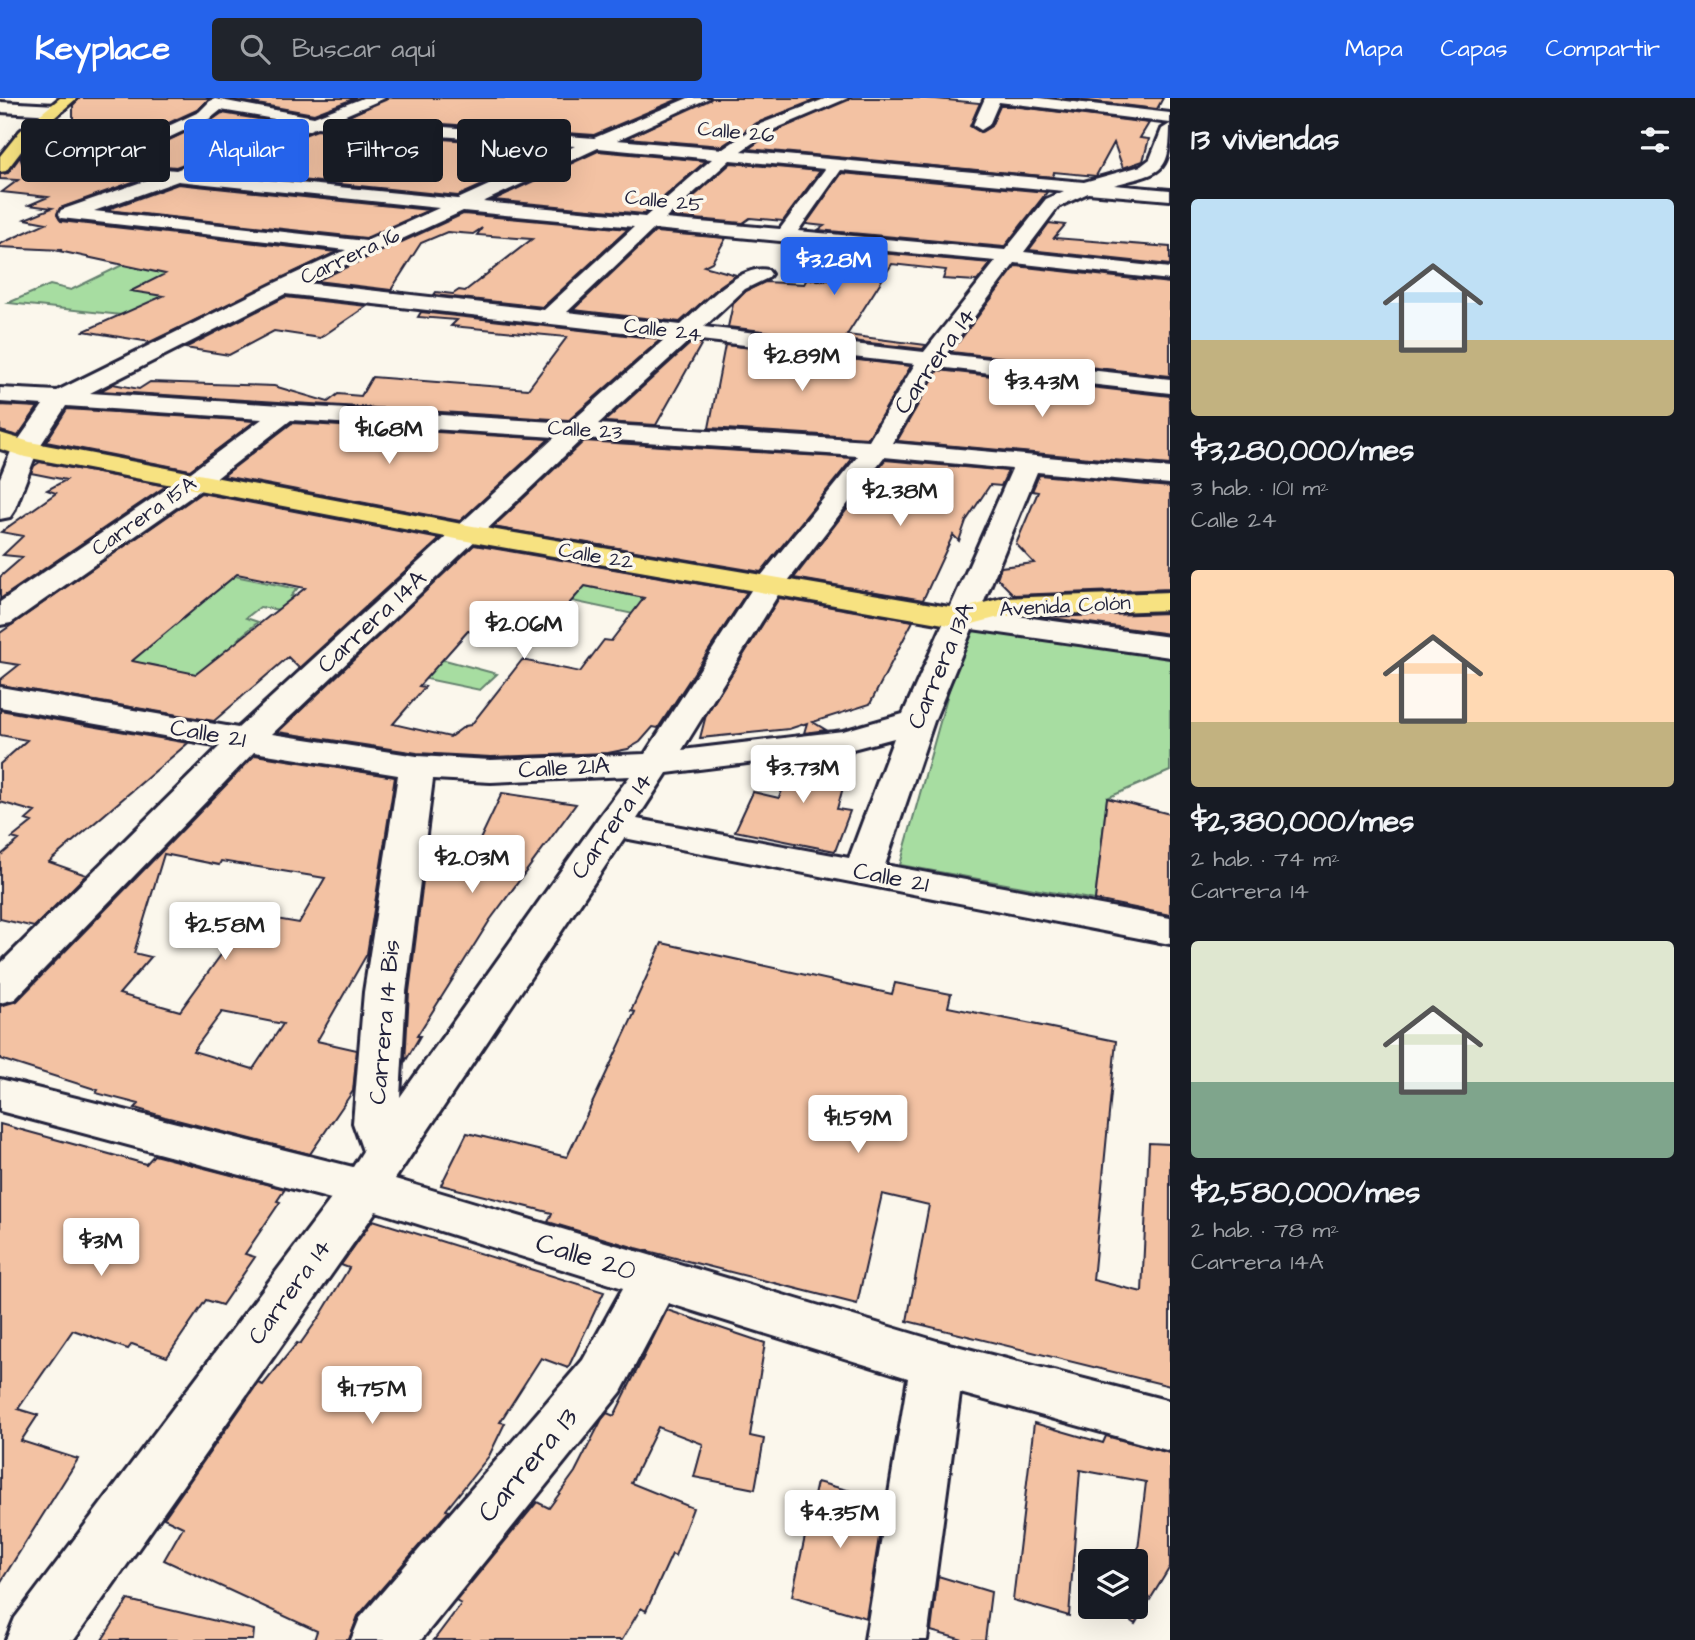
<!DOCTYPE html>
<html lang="es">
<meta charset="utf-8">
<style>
:root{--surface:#171b24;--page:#20242c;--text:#f1f3f6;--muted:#9ea1a6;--accent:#2563eb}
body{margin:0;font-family:"Architects Daughter",sans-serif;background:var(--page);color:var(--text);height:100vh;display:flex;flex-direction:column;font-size:26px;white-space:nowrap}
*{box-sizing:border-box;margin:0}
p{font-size:23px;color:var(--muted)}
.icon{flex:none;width:38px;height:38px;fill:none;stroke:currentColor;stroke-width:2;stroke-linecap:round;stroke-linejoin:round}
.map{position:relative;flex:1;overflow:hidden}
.side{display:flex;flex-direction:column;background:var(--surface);width:525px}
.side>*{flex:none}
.banner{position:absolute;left:21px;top:21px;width:665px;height:63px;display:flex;gap:14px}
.controls{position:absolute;left:1078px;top:1451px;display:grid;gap:14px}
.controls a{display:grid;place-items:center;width:70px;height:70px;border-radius:7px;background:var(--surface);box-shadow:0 7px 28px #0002;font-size:35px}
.price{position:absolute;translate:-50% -60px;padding:0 16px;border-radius:7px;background:#fff;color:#222;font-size:23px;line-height:46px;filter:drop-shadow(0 2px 4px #0008)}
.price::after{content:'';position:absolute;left:50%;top:42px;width:21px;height:16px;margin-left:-10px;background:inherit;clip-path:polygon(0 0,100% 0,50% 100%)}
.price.selected{background:var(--accent);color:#fff}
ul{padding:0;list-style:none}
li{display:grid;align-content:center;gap:14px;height:371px;padding:0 21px}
li span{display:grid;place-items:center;height:217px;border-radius:7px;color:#555}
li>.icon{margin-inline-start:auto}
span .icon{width:126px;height:126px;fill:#fffc;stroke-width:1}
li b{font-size:30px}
h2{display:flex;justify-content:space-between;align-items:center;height:84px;padding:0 21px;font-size:30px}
.pill{padding:0 24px;border-radius:7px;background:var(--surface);box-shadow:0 7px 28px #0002;font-size:24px;line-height:63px}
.pill.selected{background:var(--accent);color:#fff}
header{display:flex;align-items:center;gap:42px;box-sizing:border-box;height:98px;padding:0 35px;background:var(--accent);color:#fff}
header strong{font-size:33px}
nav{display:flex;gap:38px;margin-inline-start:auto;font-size:24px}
.search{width:490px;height:63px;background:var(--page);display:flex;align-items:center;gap:18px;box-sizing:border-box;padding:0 24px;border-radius:7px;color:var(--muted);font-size:26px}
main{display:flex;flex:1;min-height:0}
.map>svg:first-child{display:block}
</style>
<header>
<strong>Keyplace</strong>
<div class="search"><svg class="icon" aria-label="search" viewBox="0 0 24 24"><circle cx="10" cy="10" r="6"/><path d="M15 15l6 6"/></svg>Buscar aquí</div>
<nav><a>Mapa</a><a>Capas</a><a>Compartir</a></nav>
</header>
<main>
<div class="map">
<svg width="1170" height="1542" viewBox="0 0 1170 1542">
<rect width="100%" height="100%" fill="#fbf7ec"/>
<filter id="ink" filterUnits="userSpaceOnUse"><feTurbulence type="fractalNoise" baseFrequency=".0143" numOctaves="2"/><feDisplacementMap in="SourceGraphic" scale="14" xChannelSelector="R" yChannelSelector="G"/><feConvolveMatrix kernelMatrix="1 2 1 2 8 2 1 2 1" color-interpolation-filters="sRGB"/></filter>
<g filter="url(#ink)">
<!-- green -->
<path fill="#a7dda1" stroke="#64806e" stroke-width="2" d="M147,155L166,177L132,193L169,198L131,218L8,205L50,187L71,192Z
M235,478L297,491L291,498L304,500L287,513L260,509L246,520L258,524L238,541L285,553L212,580L130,563Z
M585,488L659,503L647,519L572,503Z
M966,531L1170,560V673L1107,700L1095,802L900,767Z
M445,562L497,576L480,592L417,579L435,563Z"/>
<!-- building -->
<path fill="#f3c2a3" stroke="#22223b" stroke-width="2" fill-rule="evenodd" d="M80,0H210L197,12L90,61L43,56L54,39L50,33L79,22H73V7Z
M224,0H356L314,16Z
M387,0H681L594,37L347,19Z
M711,0H820L757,25L722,48L627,40Z
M850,0H925L980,5L970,28L980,34L991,28L1000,8H1012L1149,25L1140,40L1149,41L1143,63L1123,70L1114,45L1096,78L1054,74L1053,79L748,51L771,35Z
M1062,0H1163L1157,11Z
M222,15L288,26L176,69L122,64L212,22Z
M317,32L565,50L458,98L211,73Z
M598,53L706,63L644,116L493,102Z
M20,59L24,68L141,81L60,110L57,117L61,123L336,154L150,244L84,233L163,198L131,193L165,176L59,153L62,152L0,149V146L46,125L25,121L52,110L29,107L48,99L2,94L18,82L0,81V76L8,75Z
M731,65L820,73L783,123L750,120L743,125L671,119Z
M842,75L1047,94L1004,149L818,132L824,128L806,126Z
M178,86L429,112L366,140L106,112Z
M463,116L628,131L543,209L434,197L436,194L453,196L459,192L465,193L532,141L477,137L482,130L473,136L447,134L421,145L391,192L316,183Z
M1049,125L1065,127L1054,140L1170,149V167L1029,152Z
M655,134L726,140L712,164L704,168L736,177L720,188L680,224L573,212Z
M825,150L991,165L977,183L943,181L946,172L892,166L847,237L926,247L923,251L728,229L733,206L746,193L765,184L804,186L807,181L834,182L849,176L855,170L852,162L845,161L816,165Z
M1016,168L1170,185V278L951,254Z
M285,199L367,208L320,240L274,233L229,257L185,250Z
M421,214L661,241L569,322L100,293L113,286L139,291L150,284L274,288L328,304L338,296L361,298L372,279L528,291L567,239L451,228L457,222L418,219Z
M692,244L702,245L656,327L604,324Z
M725,247L911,268L868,340L709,330Z
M938,272L1170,298V367L897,343Z
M0,307L38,309L18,338L0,333Z
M67,311L255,323L190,372L46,344Z
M292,325L549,341L460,423L223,378Z
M584,343L853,360L761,474L493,429Z
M885,362L1008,373L1001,388L990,387L966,423L959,443L953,437L923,502L794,480Z
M40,364L166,388L0,501V479L23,459L3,457L23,438L1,434L56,395L47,392L66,382L31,375L34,368Z
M1039,377L1170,389V491L1014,497L997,480L1001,469L1034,465L1016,446L1038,394L1032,393Z
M201,395L440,441L299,570L288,559L214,623L0,587V582L19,567L0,564V535ZM237,476L305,490L196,576L132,563Z
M474,447L747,494L658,630L653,629L640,644L628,651L608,655L491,659L417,655L278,634ZM585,488L644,500L611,543L604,542L580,574L522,562L471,627L465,628L450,639L393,626L425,589L419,588L468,533L475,535L482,527L540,538Z
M779,500L913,523L870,606L813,624L826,632L804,635L807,625L789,631L700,640L706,617Z
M1170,515V536L1044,519Z
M0,612L188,645L49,764L86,777L34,829L0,821V758L19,742L12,740L32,724L26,722L35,714L0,704V666L27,642L0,637Z
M853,654L837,711L850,713L835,753L735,733L753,694L779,700L794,662Z
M255,657L395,679L367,856L317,943L357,952L353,993L310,1056L165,1019L135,1010L139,1006L96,995L98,992L0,961V908L17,903ZM164,756L219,767L221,763L325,780L299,825L259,818L249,834L239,832L180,913L119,896L151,859L134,855ZM222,914L283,926L253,971L193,953Z
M502,695L576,706L490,822L417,938H420L405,964L409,894L428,743L476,750Z
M1107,700L1170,716V817L1095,802Z
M662,845L892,896L895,885L951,896L948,909L1116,943L1093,1182L1142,1194L1149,1045L1170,1046V1288L907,1223L929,1107L882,1096L857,1206L636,1150L548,1124L552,1115L441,1087L467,1035L567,1059L635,914L631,913Z
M0,1026L146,1066L154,1057L285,1091L277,1103L280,1104L245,1156L255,1159L222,1207L206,1202L167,1259L132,1246L128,1251L73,1232L18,1311L38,1317L21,1343L78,1361L0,1485Z
M373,1122L604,1194L568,1270L541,1260L500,1324L505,1325L489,1358L446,1412L449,1413L358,1518L349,1542H314L317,1533L164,1462L183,1429L164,1420L258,1285L263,1287L297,1245L300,1246L320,1218L349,1170L341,1167Z
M667,1212L765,1245L750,1338L764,1341L755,1391L694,1379L703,1346L658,1329L631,1385L693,1410L675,1458L672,1456L646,1513L641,1510L622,1542H434L461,1506L456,1503L537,1404L549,1410L575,1374L602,1321L607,1315L614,1318Z
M1034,1325L1103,1345L1106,1338L1170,1355V1469L1135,1526L1110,1508H1136V1463H1122L1125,1453L1137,1460L1146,1384L1080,1372L1069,1518L1013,1502Z
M817,1384L885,1402L866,1520L792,1498Z
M938,1478L991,1494L985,1542H963L931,1533Z
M128,1502L254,1532L253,1542H102Z"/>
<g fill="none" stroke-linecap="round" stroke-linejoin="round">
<defs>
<path id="minor" d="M363,0H385L336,21L594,40L688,0H709L617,42L723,51L758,27L827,0H848L770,33L741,53L1084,84L1141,68L1150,61L1162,31L1170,26C1170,78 1160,74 1114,87L1170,92V102L1088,95L1058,109L1024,154L1170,170V182L1015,165L946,256L1170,281V295L937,269L893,345L1170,370V386L1037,374L980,513L1170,539V559L972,531L934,623L885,767L1170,820V846L624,740L395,1081L937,1243L1170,1303V1353L960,1295L927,1542H865L908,1280L668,1205L621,1294L421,1542H351L360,1520L583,1262L623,1190L376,1113L74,1542H6L15,1520L331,1101L0,1013V981L353,1069L363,1053L353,1025L364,894L398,677L254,654L15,901L0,905V866L220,648L0,609V589L238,630L555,339L291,322L205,389L11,525L0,527V504L187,377L262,321L66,308L38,351L14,413L10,419L0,421V380L12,351L43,307L0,304V290L57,293L275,185L346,152L61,120L59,116L61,112L153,80L24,65L22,56L32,42L20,39L18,36L26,31L49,36L51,39L38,58L90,64L199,14L210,3L215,1L314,19ZM221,12L298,25L176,72L112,66L211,20ZM317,29L575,48L458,101L200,75ZM598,50L712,61L645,119L483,104ZM730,62L825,71L780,131L665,121ZM841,72L1064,93L1046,101L1005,152L798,133ZM178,83L439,110L366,143L94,113ZM463,113L634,129L544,212L306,185ZM654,131L801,145L787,160L794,174C812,181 840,186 853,168L850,164C836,160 825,171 810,166L807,161L821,147L996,163L924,254L704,229L745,191L768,180L771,176L768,172C740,165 701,209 681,227L567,214ZM285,196L667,239L570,325L90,295ZM691,241L915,266L869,343L598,326ZM583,340L858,358L757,483L645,656L491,662L417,658L272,636ZM884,359L1012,371L903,616L843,633L682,652L781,492ZM894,640L849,760L637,721L667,675L845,653ZM630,678L599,719L400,999L406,894L433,681L491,684Z
M985,0H1039L1170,15V25L999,4L989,27L981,32L973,27Z
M0,4L56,7L64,12L56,17L0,14Z"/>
<path id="major" d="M60,0H77L32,39L6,73L0,74V58L20,33Z
M0,335L30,344L467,427L961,511L1002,500L1170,494V512L1003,518L961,529L467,443L25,359L0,351Z"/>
</defs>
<!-- minor casing -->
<use href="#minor" stroke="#22223b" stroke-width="6"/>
<!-- major casing -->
<use href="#major" stroke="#22223b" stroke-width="6"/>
<!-- minor -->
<use href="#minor" fill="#fbf7ec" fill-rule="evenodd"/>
<!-- major -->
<use href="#major" fill="#f7e281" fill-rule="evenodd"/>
</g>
</g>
<g text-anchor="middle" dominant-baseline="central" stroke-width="7" stroke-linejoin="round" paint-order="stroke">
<!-- far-street labels -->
<g font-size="21" fill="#22223b" stroke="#fbf7ec">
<text transform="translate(736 34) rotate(5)">Calle 26</text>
<text transform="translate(664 103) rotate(6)">Calle 25</text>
<text transform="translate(350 158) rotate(-25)">Carrera 16</text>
<text transform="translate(663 232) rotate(7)">Calle 24</text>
<text transform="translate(585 332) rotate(4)">Calle 23</text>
<text transform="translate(144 418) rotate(-35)">Carrera 15A</text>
<text transform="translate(596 458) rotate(10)">Calle 22</text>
<text transform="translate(1065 508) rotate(-3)">Avenida Colón</text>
</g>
<!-- street labels -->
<g font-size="24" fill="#22223b" stroke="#fbf7ec">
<text transform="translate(935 263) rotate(-55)">Carrera 14</text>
<text transform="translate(372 524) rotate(-43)">Carrera 14A</text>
<text transform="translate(941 568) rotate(-67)">Carrera 13A</text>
<text transform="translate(208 636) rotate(10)">Calle 21</text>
<text transform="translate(564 670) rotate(-3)">Calle 21A</text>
<text transform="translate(612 728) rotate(-55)">Carrera 14</text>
<text transform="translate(891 780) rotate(11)">Calle 21</text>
<text transform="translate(385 924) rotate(-85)">Carrera 14 Bis</text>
<text transform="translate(290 1194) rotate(-54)">Carrera 14</text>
</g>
<!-- near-street labels -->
<g font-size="28" fill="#22223b" stroke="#fbf7ec">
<text transform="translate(586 1159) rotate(17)">Calle 20</text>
<text transform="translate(528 1367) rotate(-50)">Carrera 13</text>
</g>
</g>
</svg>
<div class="controls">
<a><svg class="icon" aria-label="layers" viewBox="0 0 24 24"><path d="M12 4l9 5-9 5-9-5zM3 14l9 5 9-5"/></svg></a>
</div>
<b class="price selected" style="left:834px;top:199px">$3.28M</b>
<b class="price" style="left:802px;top:295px">$2.89M</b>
<b class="price" style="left:1042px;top:321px">$3.43M</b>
<b class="price" style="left:389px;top:368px">$1.68M</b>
<b class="price" style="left:900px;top:430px">$2.38M</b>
<b class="price" style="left:524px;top:563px">$2.06M</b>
<b class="price" style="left:803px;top:707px">$3.73M</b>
<b class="price" style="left:472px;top:797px">$2.03M</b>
<b class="price" style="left:225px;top:864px">$2.58M</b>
<b class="price" style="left:858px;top:1057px">$1.59M</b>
<b class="price" style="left:101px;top:1180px">$3M</b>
<b class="price" style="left:372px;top:1328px">$1.75M</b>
<b class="price" style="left:840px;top:1452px">$4.35M</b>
<div class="banner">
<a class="pill">Comprar</a>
<a class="pill selected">Alquilar</a>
<a class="pill">Filtros</a>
<a class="pill">Nuevo</a>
</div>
</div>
<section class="side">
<h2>13 viviendas<svg class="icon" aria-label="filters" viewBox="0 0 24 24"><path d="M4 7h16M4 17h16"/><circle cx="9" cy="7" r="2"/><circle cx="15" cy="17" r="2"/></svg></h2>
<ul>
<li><span style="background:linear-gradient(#bfe0f5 65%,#c2b280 0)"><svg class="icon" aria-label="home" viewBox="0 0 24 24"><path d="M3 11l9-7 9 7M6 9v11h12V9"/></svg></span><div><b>$3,280,000/mes</b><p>3 hab. · 101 m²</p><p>Calle 24</p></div></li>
<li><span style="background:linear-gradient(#ffd9b3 70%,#c2b280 0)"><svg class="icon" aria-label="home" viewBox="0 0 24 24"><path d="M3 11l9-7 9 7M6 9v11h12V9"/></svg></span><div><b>$2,380,000/mes</b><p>2 hab. · 74 m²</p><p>Carrera 14</p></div></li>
<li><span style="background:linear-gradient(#dfe7d0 65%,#7fa58c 0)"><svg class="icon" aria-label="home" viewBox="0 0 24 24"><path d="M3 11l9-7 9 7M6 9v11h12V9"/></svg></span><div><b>$2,580,000/mes</b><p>2 hab. · 78 m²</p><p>Carrera 14A</p></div></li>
</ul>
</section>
</main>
